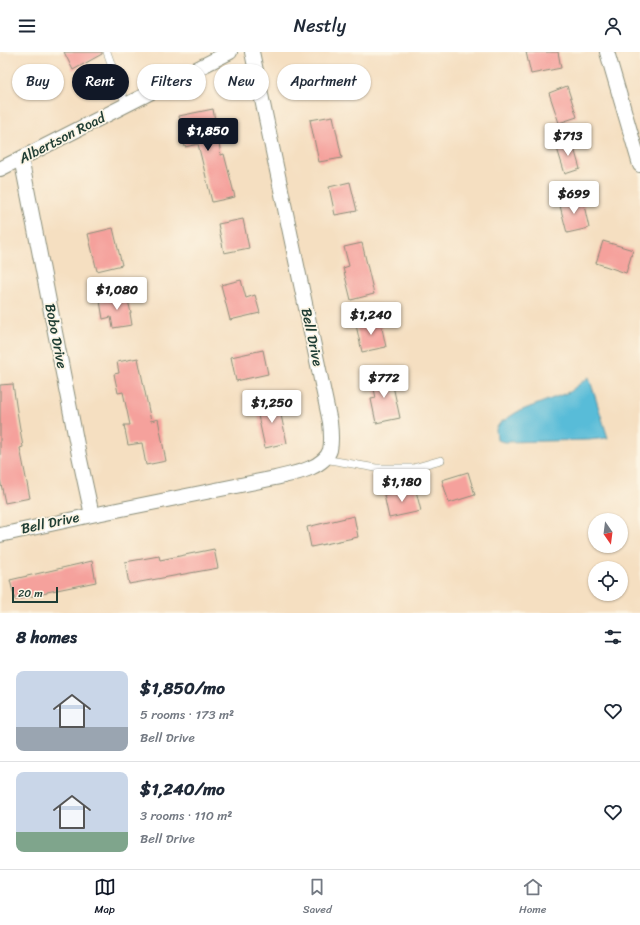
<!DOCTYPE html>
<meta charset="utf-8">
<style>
:root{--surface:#fff;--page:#f2f2f3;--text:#1f2937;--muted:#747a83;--line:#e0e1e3;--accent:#111827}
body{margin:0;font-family:Sriracha,sans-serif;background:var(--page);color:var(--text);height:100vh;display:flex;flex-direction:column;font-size:15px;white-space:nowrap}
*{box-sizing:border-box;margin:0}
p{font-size:13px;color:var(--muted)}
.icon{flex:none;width:22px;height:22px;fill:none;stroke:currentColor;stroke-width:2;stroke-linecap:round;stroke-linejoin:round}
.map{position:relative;height:561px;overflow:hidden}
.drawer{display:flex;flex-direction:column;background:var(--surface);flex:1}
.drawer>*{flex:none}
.banner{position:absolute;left:12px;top:12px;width:400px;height:36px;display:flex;gap:8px}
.needle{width:26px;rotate:166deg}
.tools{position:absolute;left:588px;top:461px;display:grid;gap:8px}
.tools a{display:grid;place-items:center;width:40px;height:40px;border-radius:50%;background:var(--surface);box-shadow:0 1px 3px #0004;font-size:20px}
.scale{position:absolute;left:12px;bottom:10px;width:46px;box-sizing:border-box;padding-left:4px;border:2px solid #1f3d34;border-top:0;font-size:11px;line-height:14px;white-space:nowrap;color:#1f3d34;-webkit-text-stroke:3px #fcf5e5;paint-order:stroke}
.price{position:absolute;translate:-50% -34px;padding:0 9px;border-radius:4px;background:#fff;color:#222;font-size:13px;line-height:26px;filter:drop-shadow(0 1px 2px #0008)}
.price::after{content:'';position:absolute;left:50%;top:24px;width:12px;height:9px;margin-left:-6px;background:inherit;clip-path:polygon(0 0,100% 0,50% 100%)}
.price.selected{background:var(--accent);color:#fff}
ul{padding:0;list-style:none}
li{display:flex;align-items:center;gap:12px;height:100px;padding:0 16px}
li+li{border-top:1px solid var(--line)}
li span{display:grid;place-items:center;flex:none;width:112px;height:80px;border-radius:8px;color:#555}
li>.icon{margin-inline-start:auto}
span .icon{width:48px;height:48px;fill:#fffc;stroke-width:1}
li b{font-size:17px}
h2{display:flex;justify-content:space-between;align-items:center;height:48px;padding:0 16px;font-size:17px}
.tag{padding:0 14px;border-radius:18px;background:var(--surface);box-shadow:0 1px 3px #0004;font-size:14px;line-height:36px}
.tag.selected{background:var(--accent);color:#fff}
header{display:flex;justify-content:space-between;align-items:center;height:52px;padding:0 16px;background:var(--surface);font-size:18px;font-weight:600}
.tabs{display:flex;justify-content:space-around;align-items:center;height:56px;border-top:1px solid var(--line);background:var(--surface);font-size:11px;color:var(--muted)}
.tabs a{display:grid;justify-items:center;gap:2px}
.tabs .selected{color:var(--accent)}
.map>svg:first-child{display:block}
</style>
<header><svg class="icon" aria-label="menu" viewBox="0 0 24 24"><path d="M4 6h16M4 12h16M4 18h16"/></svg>Nestly<svg class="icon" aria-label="person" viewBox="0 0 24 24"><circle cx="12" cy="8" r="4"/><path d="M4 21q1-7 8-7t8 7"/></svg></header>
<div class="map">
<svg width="640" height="561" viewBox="0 0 640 561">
<rect width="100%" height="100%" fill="#fcf5e5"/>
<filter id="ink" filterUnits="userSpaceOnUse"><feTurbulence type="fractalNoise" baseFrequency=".025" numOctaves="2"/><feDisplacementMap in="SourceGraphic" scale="8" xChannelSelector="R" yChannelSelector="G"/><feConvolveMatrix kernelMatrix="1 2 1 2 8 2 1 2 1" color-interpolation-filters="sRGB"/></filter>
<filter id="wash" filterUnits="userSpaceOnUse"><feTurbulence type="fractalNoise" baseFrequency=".012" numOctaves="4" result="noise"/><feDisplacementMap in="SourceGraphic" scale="16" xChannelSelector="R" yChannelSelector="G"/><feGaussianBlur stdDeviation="0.9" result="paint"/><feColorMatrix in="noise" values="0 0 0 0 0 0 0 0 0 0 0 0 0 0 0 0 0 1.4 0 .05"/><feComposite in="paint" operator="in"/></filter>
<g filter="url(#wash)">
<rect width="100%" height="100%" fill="#f5dfc1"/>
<!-- water -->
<path fill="#59bcd8" stroke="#3c7c86" d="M589,325L608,386L589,388L504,390L497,388L496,377L500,371L517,360L569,340Z"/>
<g id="blocks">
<!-- building -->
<path fill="#f5a19c" d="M64,0H102V2L73,18Z
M526,0H558L561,16L531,22Z
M338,15L343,36L305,45L301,23Z
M567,34L577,65L559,71L549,41Z
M213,57L221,103L224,102L235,145L212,150L198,92L185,95L179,64Z
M333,64L342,106L319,110L310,68Z
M572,89L580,117L565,122L556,93Z
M350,130L357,159L335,163L329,135Z
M582,144L589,176L567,181L559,150Z
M243,167L249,196L224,201L218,172Z
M113,176L122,213L97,219L88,182Z
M603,189L633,198L626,221L596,211Z
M362,191L374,242L351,248L343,216L349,214L344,195Z
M241,228L246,246L255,243L260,261L230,268L221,233Z
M127,244L131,261H130L132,273L113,276L111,265L103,267L100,249Z
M380,267L386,295L362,300L356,273Z
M263,298L268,322L236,329L231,305Z
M138,306L151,369L158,367L166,409L146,413L142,391L128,393L124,373H130L123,340L118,341L114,322L119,321L117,310Z
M390,320L400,366L376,371L371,347L376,346L371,324Z
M13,332L16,353L23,395L20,396L30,446L5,451L0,427V333Z
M278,349L287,391L265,396L256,354Z
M468,420L475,443L449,451L442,428Z
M415,435L421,459L389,466L384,443Z
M354,464L358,485L311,495L307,475Z
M214,497L218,516L129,532L125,510L159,504L160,508Z
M92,509L96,530L47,540V541L15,548L10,528Z"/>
</g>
</g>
<g filter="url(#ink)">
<use href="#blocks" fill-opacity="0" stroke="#8a8e7a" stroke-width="1"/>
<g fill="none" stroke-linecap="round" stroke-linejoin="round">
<defs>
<path id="lane" d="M107,0L126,53
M324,407L376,416H413L441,408"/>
<path id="street" d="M607,0L640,113
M21,106L79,403L92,463
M0,117L230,0
M0,483L92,463L275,426C291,422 324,417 330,398C332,389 331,379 330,370L252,0"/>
</defs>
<!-- lane casing -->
<use href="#lane" stroke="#8a8e7a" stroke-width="8"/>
<!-- street casing -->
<use href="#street" stroke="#8a8e7a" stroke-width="16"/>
<!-- lane -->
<use href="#lane" stroke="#fff" stroke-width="7"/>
<!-- street -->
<use href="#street" stroke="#fff" stroke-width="14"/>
</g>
</g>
<g text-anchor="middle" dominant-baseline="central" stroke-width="3.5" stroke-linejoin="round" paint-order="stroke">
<!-- street labels -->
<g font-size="14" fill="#1f3d34" stroke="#fcf5e5">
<text transform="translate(62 86) rotate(-27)">Albertson Road</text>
<text transform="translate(56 284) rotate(79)">Bobo Drive</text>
<text transform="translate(312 285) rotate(78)">Bell Drive</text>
<text transform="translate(50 471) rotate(-12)">Bell Drive</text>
</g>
</g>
</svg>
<div class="tools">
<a><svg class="needle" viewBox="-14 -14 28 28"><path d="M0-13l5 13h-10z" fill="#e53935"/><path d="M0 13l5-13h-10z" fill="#747a83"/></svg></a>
<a><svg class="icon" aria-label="locate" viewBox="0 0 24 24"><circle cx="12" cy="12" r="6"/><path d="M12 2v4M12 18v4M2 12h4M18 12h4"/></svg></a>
</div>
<div class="scale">20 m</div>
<b class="price selected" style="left:208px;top:100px">$1,850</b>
<b class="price" style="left:568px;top:105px">$713</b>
<b class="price" style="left:574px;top:163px">$699</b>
<b class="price" style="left:117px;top:259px">$1,080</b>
<b class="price" style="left:371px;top:284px">$1,240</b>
<b class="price" style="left:384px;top:347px">$772</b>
<b class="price" style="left:272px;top:372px">$1,250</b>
<b class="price" style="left:402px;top:451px">$1,180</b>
<div class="banner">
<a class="tag">Buy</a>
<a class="tag selected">Rent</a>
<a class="tag">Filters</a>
<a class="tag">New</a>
<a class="tag">Apartment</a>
</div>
</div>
<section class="drawer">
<h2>8 homes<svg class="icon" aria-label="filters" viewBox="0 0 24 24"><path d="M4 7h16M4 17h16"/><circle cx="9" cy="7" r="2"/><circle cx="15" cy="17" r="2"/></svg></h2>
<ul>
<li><span style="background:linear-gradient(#c9d6e8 70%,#9aa5b1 0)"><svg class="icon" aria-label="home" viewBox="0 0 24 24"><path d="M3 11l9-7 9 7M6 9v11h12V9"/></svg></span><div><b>$1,850/mo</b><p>5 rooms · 173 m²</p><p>Bell Drive</p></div><svg class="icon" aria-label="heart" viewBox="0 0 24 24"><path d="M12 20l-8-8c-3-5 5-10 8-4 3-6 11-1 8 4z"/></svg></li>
<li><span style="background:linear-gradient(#c9d6e8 75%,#7fa58c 0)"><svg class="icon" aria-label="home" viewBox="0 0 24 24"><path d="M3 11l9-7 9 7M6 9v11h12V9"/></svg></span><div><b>$1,240/mo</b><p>3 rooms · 110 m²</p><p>Bell Drive</p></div><svg class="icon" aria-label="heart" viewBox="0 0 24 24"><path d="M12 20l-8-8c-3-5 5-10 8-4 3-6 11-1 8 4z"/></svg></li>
</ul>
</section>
<nav class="tabs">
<a class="selected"><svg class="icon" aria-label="map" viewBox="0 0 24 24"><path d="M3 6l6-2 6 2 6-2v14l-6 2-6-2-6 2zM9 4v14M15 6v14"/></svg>Map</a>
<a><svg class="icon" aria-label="saved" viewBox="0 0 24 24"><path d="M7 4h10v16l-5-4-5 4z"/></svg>Saved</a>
<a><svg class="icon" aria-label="home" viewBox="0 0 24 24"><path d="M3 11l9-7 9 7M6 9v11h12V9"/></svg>Home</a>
</nav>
